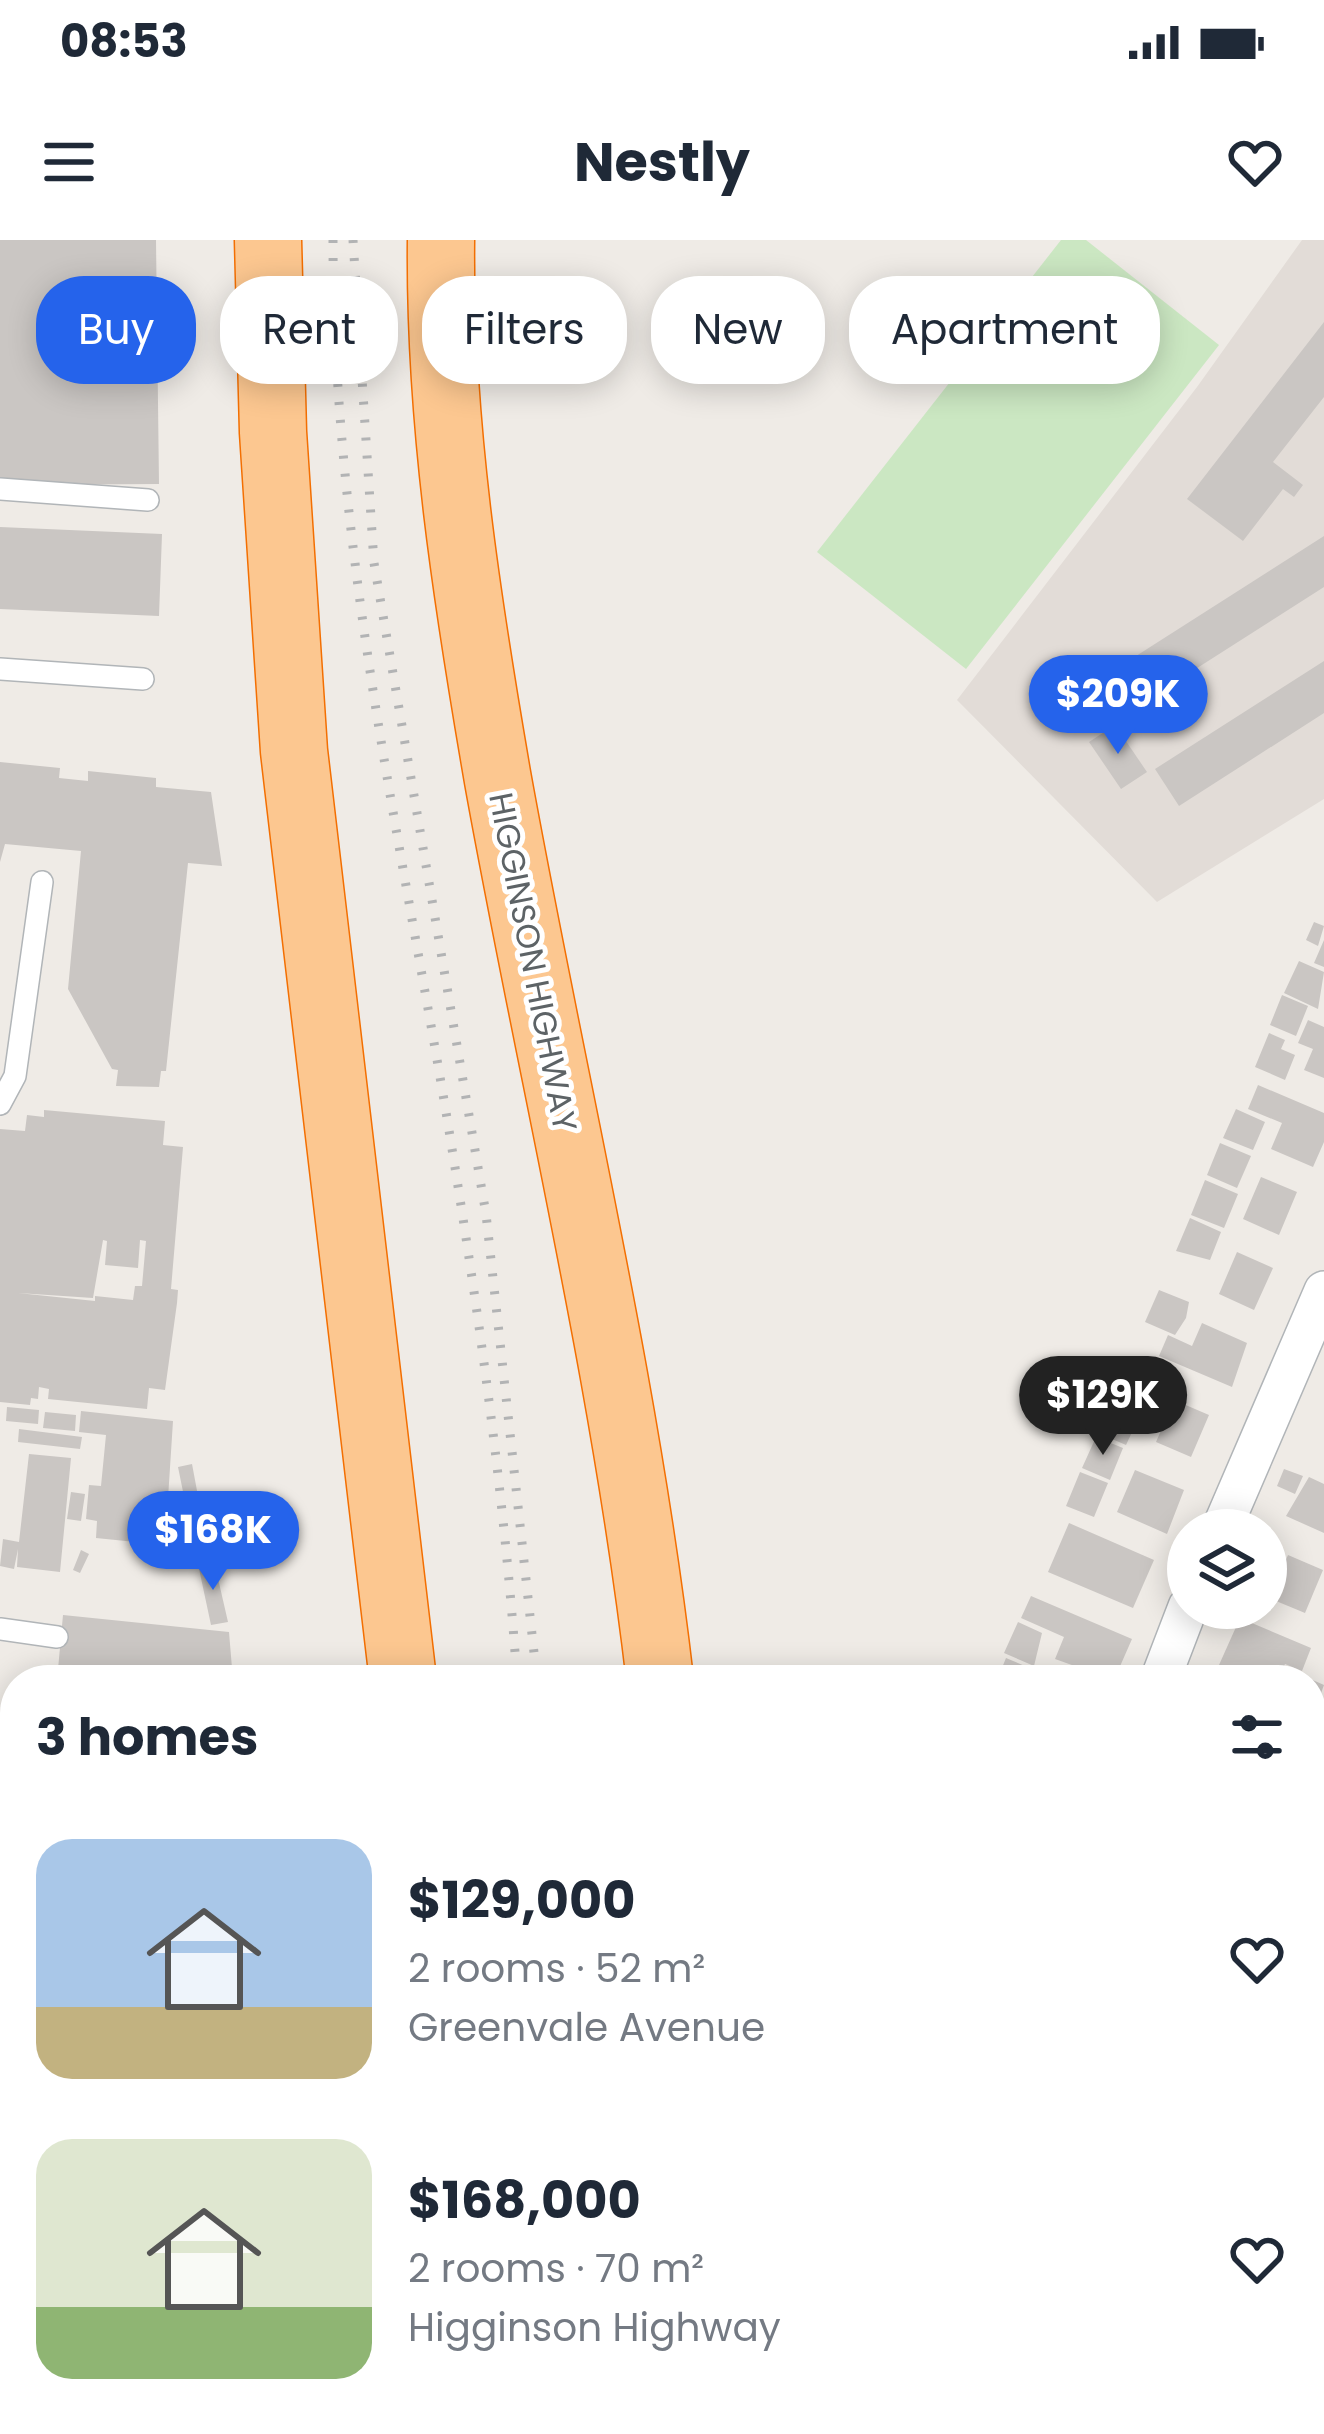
<!DOCTYPE html>
<meta charset="utf-8">
<style>
:root{--surface:#fff;--page:#f2f2f3;--text:#1f2937;--muted:#747a83;--accent:#2563eb}
body{margin:0;font-family:Poppins,sans-serif;background:var(--page);color:var(--text);height:100vh;display:flex;flex-direction:column;font-size:45px;white-space:nowrap}
*{box-sizing:border-box;margin:0}
p{font-size:39px;color:var(--muted)}
.icon{flex:none;width:66px;height:66px;fill:none;stroke:currentColor;stroke-width:2;stroke-linecap:round;stroke-linejoin:round}
.map{position:relative;flex:1;overflow:hidden}
.details{position:absolute;left:0px;top:1425px;width:1326px;height:771px;display:flex;flex-direction:column;background:var(--surface);border-radius:48px 48px 0 0;box-shadow:0 6px 30px #0003}
.details>*{flex:none}
.top-card{position:absolute;left:36px;top:36px;width:1254px;height:108px;display:flex;gap:24px}
.buttons{position:absolute;left:1167px;top:1269px;display:grid;gap:24px}
.buttons a{display:grid;place-items:center;width:120px;height:120px;border-radius:50%;background:var(--surface);box-shadow:0 6px 30px #0003;font-size:60px}
.price{position:absolute;translate:-50% -102px;padding:0 27px;border-radius:42px;background:var(--accent);color:#fff;font-size:39px;line-height:78px;filter:drop-shadow(0 3px 6px #0008)}
.price::after{content:'';position:absolute;left:50%;top:72px;width:36px;height:27px;margin-left:-18px;background:inherit;clip-path:polygon(0 0,100% 0,50% 100%)}
.price.selected{background:#222;color:#fff}
ul{padding:0;list-style:none}
li{display:flex;align-items:center;gap:36px;height:300px;padding:0 36px}
li span{display:grid;place-items:center;flex:none;width:336px;height:240px;border-radius:36px;color:#555}
li>.icon{margin-inline-start:auto}
span .icon{width:144px;height:144px;fill:#fffc;stroke-width:1}
li b{font-size:51px}
h2{display:flex;justify-content:space-between;align-items:center;height:144px;padding:0 36px;font-size:51px}
.chip{padding:0 42px;border-radius:48px;background:var(--surface);box-shadow:0 6px 30px #0003;font-size:42px;line-height:108px}
.chip.selected{background:var(--accent);color:#fff}
.status{display:flex;justify-content:space-between;align-items:center;height:84px;padding:0 60px;background:var(--surface);direction:ltr}
.status svg{height:33px;fill:currentColor}
header{display:flex;justify-content:space-between;align-items:center;height:156px;padding:0 36px;background:var(--surface);font-size:54px;font-weight:700}
.map>svg:first-child{display:block}
</style>
<div class="status"><b>08:53</b><svg viewBox="0 0 49 12"><path d="M0 12V9h3v3zM5 12V6h3v6zM10 12V3h3v9zM15 12V0h3v12zM26 1h20v11H26zM47 4h2v5h-2z"/></svg></div>
<header><svg class="icon" aria-label="menu" viewBox="0 0 24 24"><path d="M4 6h16M4 12h16M4 18h16"/></svg>Nestly<svg class="icon" aria-label="heart" viewBox="0 0 24 24"><path d="M12 20l-8-8c-3-5 5-10 8-4 3-6 11-1 8 4z"/></svg></header>
<div class="map">
<svg width="1324" height="2194" viewBox="0 0 1324 2194">
<rect width="100%" height="100%" fill="#efebe6"/>
<!-- education -->
<path fill="#e2dcd7" d="M1302,0H1324V559L1157,662L957,460L1197,147Z"/>
<!-- green -->
<path fill="#cbe7c2" d="M1061,0H1086L1219,105L966,429L817,312Z"/>
<!-- building -->
<path fill="#cac6c3" fill-rule="evenodd" d="M0,0H156L159,244L0,245Z
M1324,82V157L1273,222L1303,245L1294,257L1283,249L1243,301L1187,259Z
M0,287L162,294L159,376L0,369Z
M1324,296V347L1122,476L1100,439Z
M1324,421V473L1179,566L1155,529Z
M1115,485L1147,532L1121,549L1089,502Z
M0,522L60,528L59,538L88,541V531L156,538V547L211,552L222,626L188,623L166,831H161L159,847L116,846L118,830L112,829L68,749L81,611L5,604L0,622Z
M1314,682L1324,686L1318,706L1306,700Z
M1324,700V727L1314,723Z
M1299,721L1324,732L1318,769L1284,753Z
M1282,755L1308,766L1296,796L1270,785Z
M1308,780L1324,787V838L1304,830L1313,809L1298,803Z
M1269,793L1285,800L1281,809L1295,815L1285,840L1255,827Z
M1258,845L1324,873V902L1313,927L1271,909L1282,883L1248,869Z
M1236,869L1265,882L1253,910L1223,898Z
M44,870L165,881L163,905L183,907L171,1049L178,1050L177,1063L165,1150L149,1148L147,1169L48,1159L49,1149L39,1147L38,1159L31,1158L30,1165L0,1162V889L25,891L27,875L44,877ZM103,1000L107,1001L105,1025L138,1028L140,1000L146,1001L142,1046H135L133,1060L95,1056V1061L18,1053L93,1058Z
M1220,903L1251,916L1237,948L1207,935Z
M1261,937L1297,952L1279,995L1243,979Z
M1205,940L1238,954L1224,988L1191,975Z
M1190,978L1221,992L1210,1020L1176,1011Z
M1237,1012L1273,1028L1254,1070L1219,1054Z
M1159,1050L1189,1062L1186,1078L1175,1095L1145,1082Z
M1202,1083L1247,1103L1232,1147L1159,1116L1168,1095L1192,1106Z
M1128,1123L1158,1136L1145,1167L1115,1153Z
M1112,1160L1141,1173L1126,1205L1098,1193Z
M1174,1160L1209,1175L1191,1217L1156,1202Z
M7,1167L39,1170L38,1184L6,1181Z
M81,1171L173,1181L165,1305L96,1298L97,1281L86,1279L89,1245L101,1246L106,1195L79,1192Z
M45,1172L76,1175L75,1191L43,1188Z
M19,1189L82,1197L80,1209L18,1202Z
M1096,1197L1123,1208L1110,1240L1082,1228Z
M29,1214L71,1218L60,1332L17,1327L18,1309L14,1329L0,1326L3,1299L19,1302Z
M192,1224L204,1288L191,1291L178,1227Z
M1284,1229L1303,1236L1295,1254L1277,1246Z
M1135,1230L1184,1250L1167,1294L1117,1272Z
M1080,1232L1108,1243L1094,1277L1066,1266Z
M1309,1237L1324,1244V1293L1286,1276Z
M71,1252L85,1254L81,1281L67,1279Z
M1069,1283L1154,1320L1133,1368L1048,1332Z
M81,1310L89,1314L80,1333L73,1330Z
M1288,1315L1323,1330L1305,1373L1269,1358Z
M214,1321L228,1382L211,1385L198,1324Z
M1031,1356L1132,1399L1114,1440L1055,1419L1064,1397L1021,1378Z
M63,1375L229,1392L233,1440H57Z
M1240,1378L1311,1408L1302,1431L1285,1424L1278,1440H1252L1219,1425Z
M1018,1382L1042,1393L1034,1426L1004,1413Z
M1006,1418L1051,1437L1049,1440H997Z
M1299,1434L1324,1445L1311,1480V1440H1296Z
M1316,1482L1324,1486V1528L1311,1523Z
M1324,1574V1640L1311,1634V1606Z
M3,1648L15,1656V1716L0,1706Z
M0,1731L15,1733V1801L0,1799Z
M5,1941L15,1942V2181H50L49,2194H0V1956Z
M1315,2085L1324,2089V2144L1311,2139Z
M1315,2177L1321,2194H1271L1311,2181Z
M1017,2181H1040L1047,2184L1043,2194H1012Z
M1069,2181H1101L1109,2184L1105,2194H1063Z"/>
<g fill="none" stroke-linecap="round" stroke-linejoin="round">
<defs>
<path id="lane" d="M0,249L148,260
M0,429L143,439
M0,864L15,836L42,642
M0,1389L57,1397
M0,1918H1
M167,2194L171,2181"/>
<path id="street" d="M1221,1290L1324,1051
M1160,1440L1188,1367
M1311,1819L1324,1825"/>
<path id="secondary" d="M1311,1930L1324,1898
M1203,2194L1208,2181"/>
<path id="highway" d="M268,0L273,192L294,511L403,1440
M441,0C439,182 467,361 498,540C552,839 625,1137 660,1440
M451,2181L452,2194
M659,2194L661,2181"/>
</defs>
<!-- lane casing -->
<use href="#lane" stroke="#b1b5b8" stroke-width="24"/>
<!-- street casing -->
<use href="#street" stroke="#b1b5b8" stroke-width="42"/>
<!-- secondary casing -->
<use href="#secondary" stroke="#b0b5b8" stroke-width="57"/>
<!-- highway casing -->
<use href="#highway" stroke="#f36f02" stroke-width="69"/>
<!-- lane -->
<use href="#lane" stroke="#fff" stroke-width="21"/>
<!-- street -->
<use href="#street" stroke="#fff" stroke-width="39"/>
<!-- secondary -->
<use href="#secondary" stroke="#fff" stroke-width="54"/>
<!-- highway -->
<use href="#highway" stroke="#fcc790" stroke-width="66"/>
<!-- rail -->
<path stroke="#b2b3b4" stroke-width="9" stroke-dasharray="3 15" stroke-linecap="butt" d="M333,0C333,296 397,582 446,872C477,1060 504,1250 517,1440
M353,0L374,323L486,974L537,1440
M528,2194L529,2181
M549,2194L550,2181"/>
</g>
<g text-anchor="middle" dominant-baseline="central" stroke-width="10" stroke-linejoin="round" paint-order="stroke">
<!-- street labels -->
<g font-size="33" fill="#5d6366" stroke="#fff">
<text transform="translate(533 722) rotate(79)">HIGGINSON HIGHWAY</text>
</g>
</g>
</svg>
<div class="buttons">
<a><svg class="icon" aria-label="layers" viewBox="0 0 24 24"><path d="M12 4l9 5-9 5-9-5zM3 14l9 5 9-5"/></svg></a>
</div>
<b class="price" style="left:1118px;top:517px">$209K</b>
<b class="price selected" style="left:1103px;top:1218px">$129K</b>
<b class="price" style="left:213px;top:1353px">$168K</b>
<div class="top-card">
<a class="chip selected">Buy</a>
<a class="chip">Rent</a>
<a class="chip">Filters</a>
<a class="chip">New</a>
<a class="chip">Apartment</a>
</div>
<section class="details">
<h2>3 homes<svg class="icon" aria-label="filters" viewBox="0 0 24 24"><path d="M4 7h16M4 17h16"/><circle cx="9" cy="7" r="2"/><circle cx="15" cy="17" r="2"/></svg></h2>
<ul>
<li><span style="background:linear-gradient(#a9c7e8 70%,#c2b280 0)"><svg class="icon" aria-label="home" viewBox="0 0 24 24"><path d="M3 11l9-7 9 7M6 9v11h12V9"/></svg></span><div><b>$129,000</b><p>2 rooms · 52 m²</p><p>Greenvale Avenue</p></div><svg class="icon" aria-label="heart" viewBox="0 0 24 24"><path d="M12 20l-8-8c-3-5 5-10 8-4 3-6 11-1 8 4z"/></svg></li>
<li><span style="background:linear-gradient(#dfe7d0 70%,#8fb573 0)"><svg class="icon" aria-label="home" viewBox="0 0 24 24"><path d="M3 11l9-7 9 7M6 9v11h12V9"/></svg></span><div><b>$168,000</b><p>2 rooms · 70 m²</p><p>Higginson Highway</p></div><svg class="icon" aria-label="heart" viewBox="0 0 24 24"><path d="M12 20l-8-8c-3-5 5-10 8-4 3-6 11-1 8 4z"/></svg></li>
</ul>
</section>
</div>
